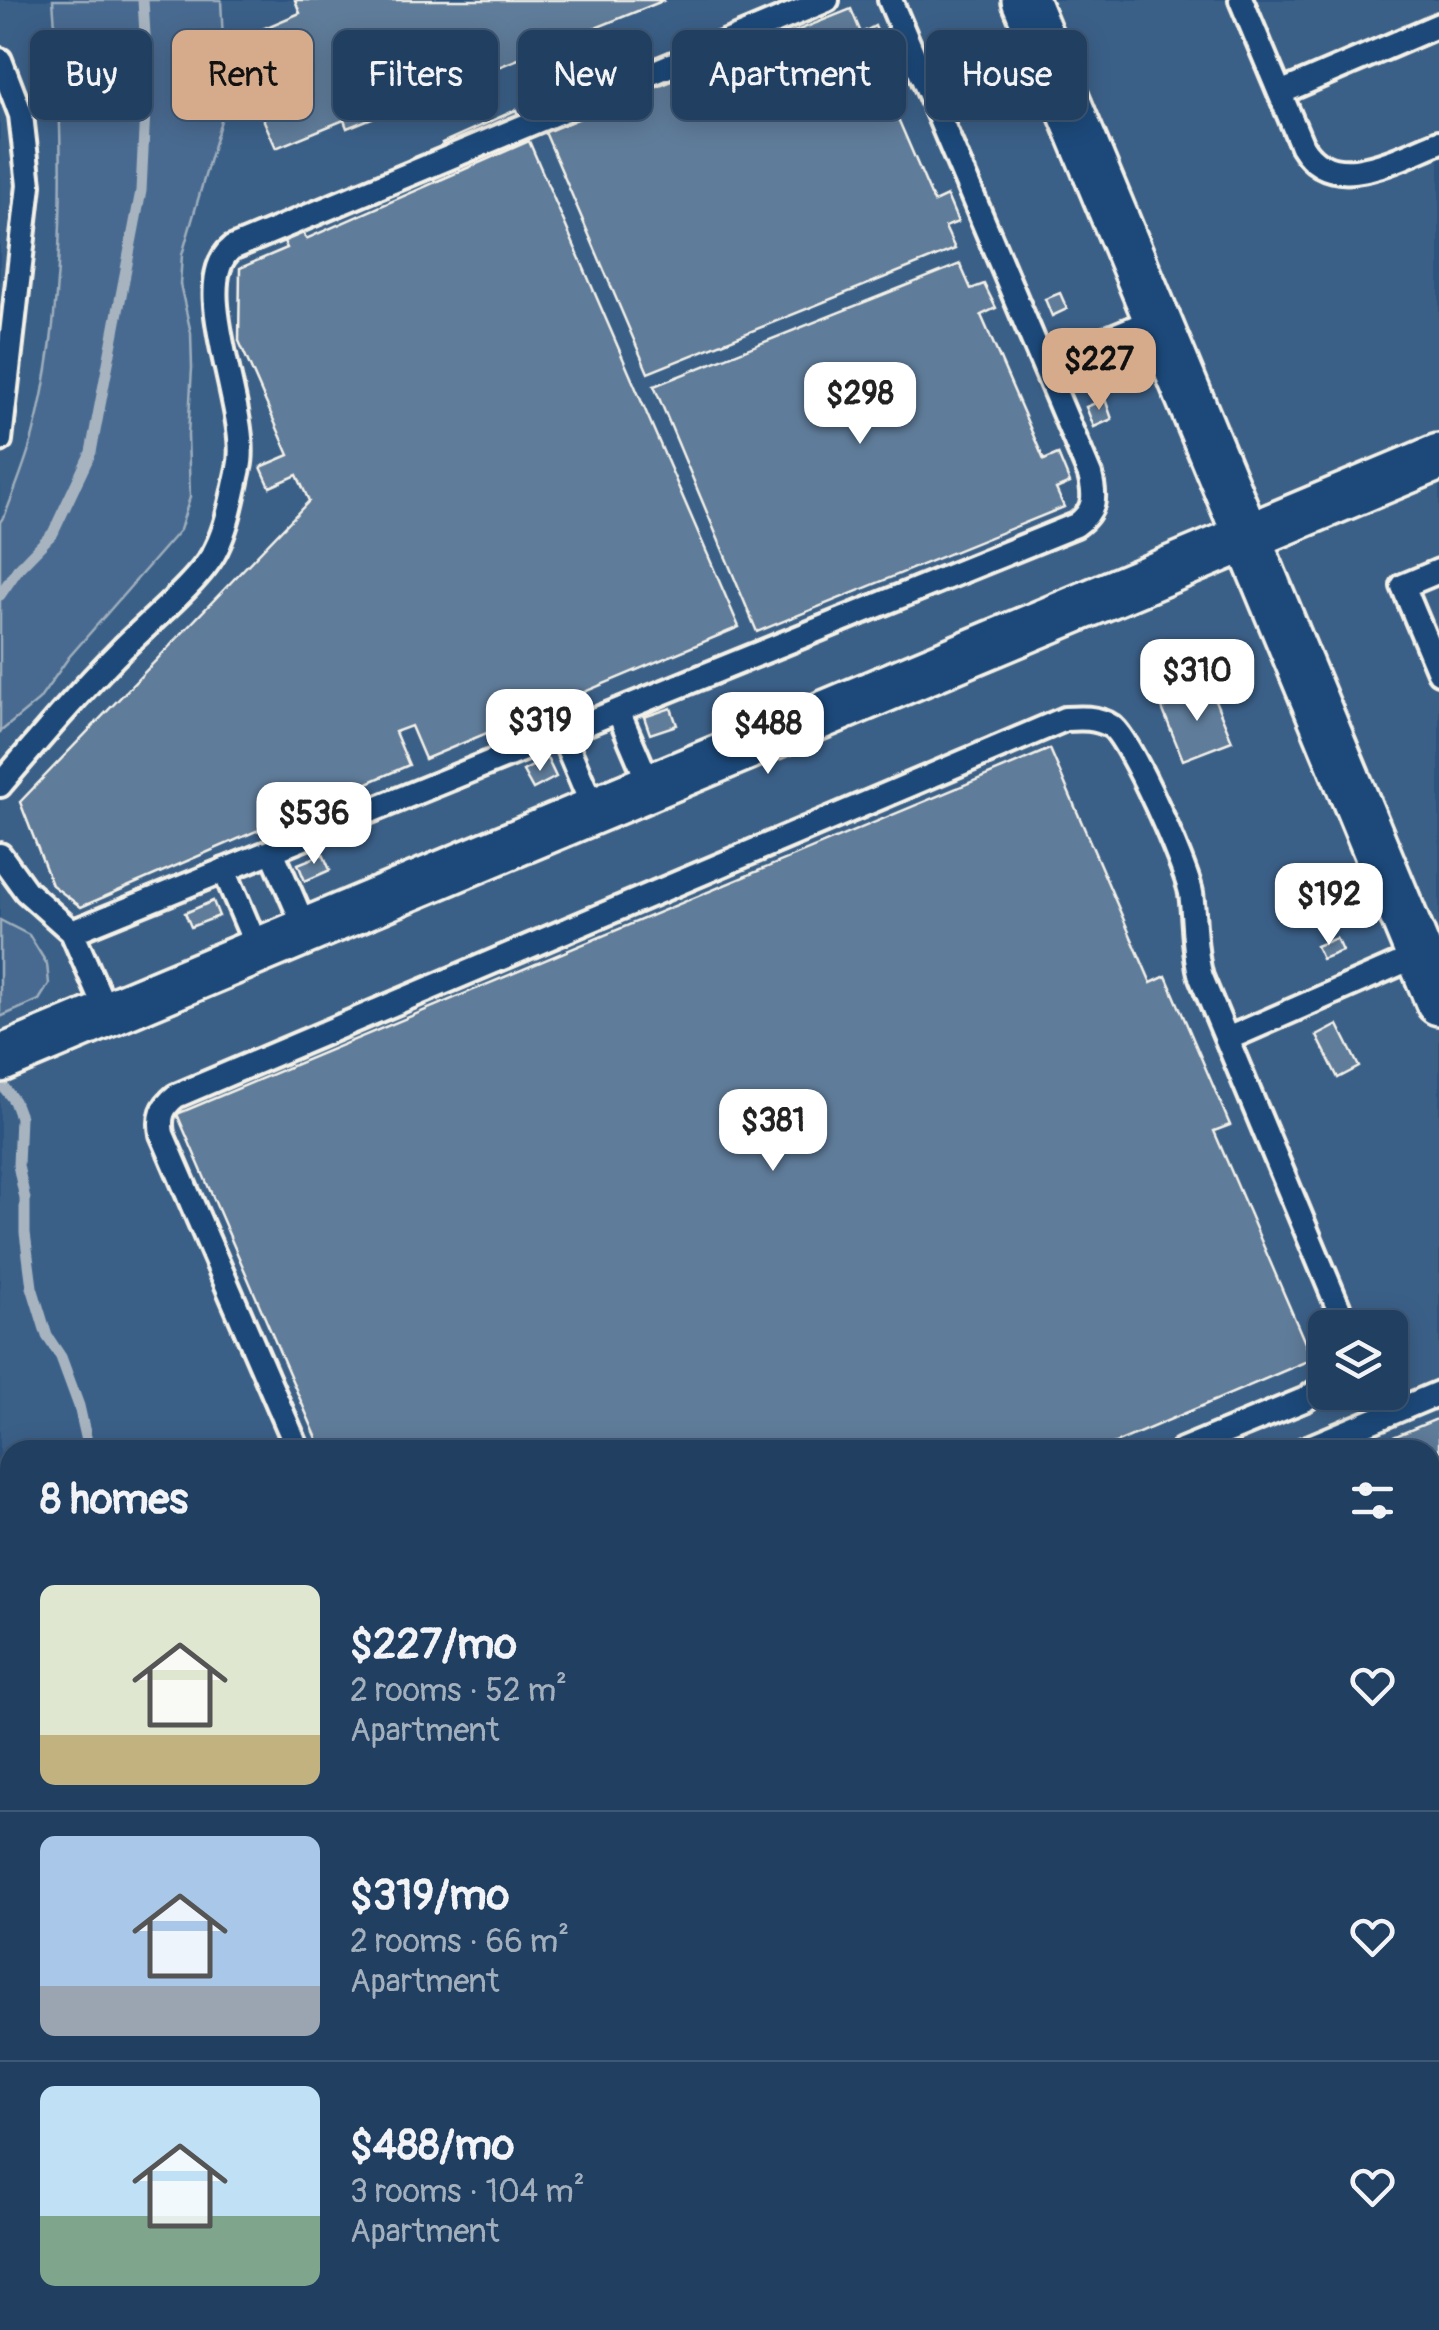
<!DOCTYPE html>
<meta charset="utf-8">
<style>
:root{--surface:#213f61;--page:#2d4a6a;--text:#f1f3f6;--muted:#a2afbd;--line:#3e5876;--accent:#d6ab8b}
body{margin:0;font-family:Pangolin,sans-serif;background:var(--page);color:var(--text);height:100vh;display:flex;flex-direction:column;font-size:38px;white-space:nowrap}
*{box-sizing:border-box;margin:0}
p{font-size:32px;color:var(--muted)}
.icon{flex:none;width:55px;height:55px;fill:none;stroke:currentColor;stroke-width:2;stroke-linecap:round;stroke-linejoin:round}
.map{position:relative;flex:1;overflow:hidden}
.sheet{position:absolute;left:0px;top:1440px;width:1440px;height:890px;display:flex;flex-direction:column;background:var(--surface);border-radius:30px 30px 0 0;box-shadow:0 5px 25px #0003,0 0 0 2px var(--line)}
.sheet>*{flex:none}
.hud{position:absolute;left:30px;top:30px;width:1380px;height:90px;display:flex;gap:20px}
.tools{position:absolute;left:1308px;top:1310px;display:grid;gap:20px}
.tools a{display:grid;place-items:center;width:100px;height:100px;border-radius:15px;background:var(--surface);box-shadow:0 5px 25px #0003,0 0 0 2px var(--line);font-size:50px}
.price{position:absolute;translate:-50% -85px;padding:0 22px;border-radius:20px;background:#fff;color:#222;font-size:32px;line-height:65px;filter:drop-shadow(0 2px 5px #0008)}
.price::after{content:'';position:absolute;left:50%;top:60px;width:30px;height:22px;margin-left:-15px;background:inherit;clip-path:polygon(0 0,100% 0,50% 100%)}
.price.active{background:var(--accent);color:#111}
ul{padding:0;list-style:none}
li{display:flex;align-items:center;gap:30px;height:250px;padding:0 40px}
li+li{border-top:2px solid var(--line)}
li span{display:grid;place-items:center;flex:none;width:280px;height:200px;border-radius:15px;color:#555}
li>.icon{margin-inline-start:auto}
span .icon{width:120px;height:120px;fill:#fffc;stroke-width:1}
li b{font-size:42px}
h2{display:flex;justify-content:space-between;align-items:center;height:120px;padding:0 40px;font-size:42px}
.tag{padding:0 35px;border-radius:15px;background:var(--surface);box-shadow:0 5px 25px #0003,0 0 0 2px var(--line);font-size:35px;line-height:90px}
.tag.active{background:var(--accent);color:#111}
.map>svg:first-child{display:block}
</style>
<div class="map">
<svg width="1439" height="2330" viewBox="0 0 1439 2330">
<rect width="100%" height="100%" fill="#2c5481"/>
<filter id="ink" filterUnits="userSpaceOnUse"><feTurbulence type="fractalNoise" baseFrequency=".01" numOctaves="2"/><feDisplacementMap in="SourceGraphic" scale="20" xChannelSelector="R" yChannelSelector="G"/><feConvolveMatrix kernelMatrix="1 2 1 2 8 2 1 2 1" color-interpolation-filters="sRGB"/></filter>
<g filter="url(#ink)">
<!-- built -->
<path fill="#3b6088" fill-rule="evenodd" d="M0,0H1439V2330H0ZM1325,1328H1390V1392H1325ZM10,1450H1430V2320H10Z"/>
<!-- green -->
<path fill="#496b90" stroke="#9eaebc" stroke-width="2.5" d="M53,0H221L226,103L182,255L180,284L191,333L192,368L188,435L190,497L180,530L69,657L39,700L0,732V522L5,515C15,489 26,462 33,435C68,303 64,136 53,0Z
M0,920L29,935L47,964L49,984L39,1000L0,1017Z"/>
<g fill="none" stroke-linecap="round" stroke-linejoin="round">
<!-- stream -->
<path stroke="#a7b4c0" stroke-width="11" d="M0,595L18,569L53,533L91,452L141,191L147,69L143,0
M0,1082L14,1101L20,1117L18,1165L25,1199V1233L32,1287L47,1336L61,1357L79,1406L89,1450
M291,2320L297,2330"/>
</g>
<!-- building -->
<path fill="#5e7b9a" stroke="#f4f1e8" stroke-width="2.5" d="M295,0H665L347,128L344,120L276,148L264,121L262,29L300,13Z
M851,9L861,33L875,26L885,50L871,56L934,202L947,196L958,222L945,227L955,249L648,373L545,132Z
M516,110L529,141L435,182L428,165L448,156L442,143Z
M529,141L739,627L425,759L411,726L395,732L409,765L81,907L52,885L20,802L309,501L297,475L270,487L261,467L289,455L239,341L240,268L287,248L281,235L300,227L306,239Z
M960,264L971,289L984,284L996,308L981,315L1044,460L1058,454L1070,483L1056,489L1064,507L757,632L654,386Z
M1060,293L1067,309L1052,316L1045,299Z
M1105,399L1112,419L1094,427L1086,407Z
M1210,688L1232,741L1183,760L1162,708Z
M671,708L677,725L650,734L644,717Z
M1050,749L1151,983L1166,976L1230,1125L1214,1131L1312,1359L1099,1450H322L177,1114Z
M547,758L556,777L533,789L523,771Z
M323,854L330,870L305,881L298,864Z
M213,901L219,916L191,927L185,913Z
M1336,938L1342,951L1322,959L1316,946Z
M1338,1025L1359,1067L1338,1078L1317,1036Z
M1439,1418V1948L1430,1952V1450H1362Z
M1439,2053V2330H1003L999,2320H1430V2057Z"/>
<g fill="none" stroke-linecap="round" stroke-linejoin="round">
<defs>
<path id="service" d="M1241,0L1302,146C1332,197 1398,158 1439,142
M0,60L21,115L29,185L0,440
M1280,93L1439,25
M1044,365L1158,318
M1439,571L1403,586L1439,672
M618,711L650,786
M562,734L594,810
M0,785C40,738 79,692 122,649C148,623 202,579 216,549C228,525 233,494 239,468C252,414 186,283 232,248L827,0
M272,851L306,930
M0,855L26,891L72,932L107,1013
M224,870L258,950
M72,932L1076,525C1095,511 1096,498 1090,475L890,0
M1227,1039L1419,955
M298,1450L162,1134C159,1117 162,1107 176,1096L1065,719C1081,718 1097,717 1111,726C1130,738 1186,867 1191,893C1195,921 1193,949 1201,977L1338,1307L1342,1328
M1182,1450L1306,1399L1325,1385
M1303,1450L1439,1393
M1430,2033L1439,2029
M972,2320L976,2330"/>
<path id="minor" d="M1025,0L1439,1002
M0,1059L1439,457"/>
</defs>
<!-- service casing -->
<use href="#service" stroke="#f4f1e8" stroke-width="30"/>
<!-- minor casing -->
<use href="#minor" stroke="#f4f1e8" stroke-width="52"/>
<!-- service -->
<use href="#service" stroke="#1f4a7a" stroke-width="22"/>
<!-- minor -->
<use href="#minor" stroke="#1f4a7a" stroke-width="45"/>
</g>
</g>
</svg>
<div class="tools">
<a><svg class="icon" aria-label="layers" viewBox="0 0 24 24"><path d="M12 4l9 5-9 5-9-5zM3 14l9 5 9-5"/></svg></a>
</div>
<b class="price active" style="left:1099px;top:413px">$227</b>
<b class="price" style="left:860px;top:447px">$298</b>
<b class="price" style="left:1197px;top:724px">$310</b>
<b class="price" style="left:540px;top:774px">$319</b>
<b class="price" style="left:768px;top:777px">$488</b>
<b class="price" style="left:314px;top:867px">$536</b>
<b class="price" style="left:1329px;top:948px">$192</b>
<b class="price" style="left:773px;top:1174px">$381</b>
<div class="hud">
<a class="tag">Buy</a>
<a class="tag active">Rent</a>
<a class="tag">Filters</a>
<a class="tag">New</a>
<a class="tag">Apartment</a>
<a class="tag">House</a>
</div>
<section class="sheet">
<h2>8 homes<svg class="icon" aria-label="filters" viewBox="0 0 24 24"><path d="M4 7h16M4 17h16"/><circle cx="9" cy="7" r="2"/><circle cx="15" cy="17" r="2"/></svg></h2>
<ul>
<li><span style="background:linear-gradient(#dfe7d0 75%,#c2b280 0)"><svg class="icon" aria-label="home" viewBox="0 0 24 24"><path d="M3 11l9-7 9 7M6 9v11h12V9"/></svg></span><div><b>$227/mo</b><p>2 rooms · 52 m²</p><p>Apartment</p></div><svg class="icon" aria-label="heart" viewBox="0 0 24 24"><path d="M12 20l-8-8c-3-5 5-10 8-4 3-6 11-1 8 4z"/></svg></li>
<li><span style="background:linear-gradient(#a9c7e8 75%,#9aa5b1 0)"><svg class="icon" aria-label="home" viewBox="0 0 24 24"><path d="M3 11l9-7 9 7M6 9v11h12V9"/></svg></span><div><b>$319/mo</b><p>2 rooms · 66 m²</p><p>Apartment</p></div><svg class="icon" aria-label="heart" viewBox="0 0 24 24"><path d="M12 20l-8-8c-3-5 5-10 8-4 3-6 11-1 8 4z"/></svg></li>
<li><span style="background:linear-gradient(#bfe0f5 65%,#7fa58c 0)"><svg class="icon" aria-label="home" viewBox="0 0 24 24"><path d="M3 11l9-7 9 7M6 9v11h12V9"/></svg></span><div><b>$488/mo</b><p>3 rooms · 104 m²</p><p>Apartment</p></div><svg class="icon" aria-label="heart" viewBox="0 0 24 24"><path d="M12 20l-8-8c-3-5 5-10 8-4 3-6 11-1 8 4z"/></svg></li>
</ul>
</section>
</div>
